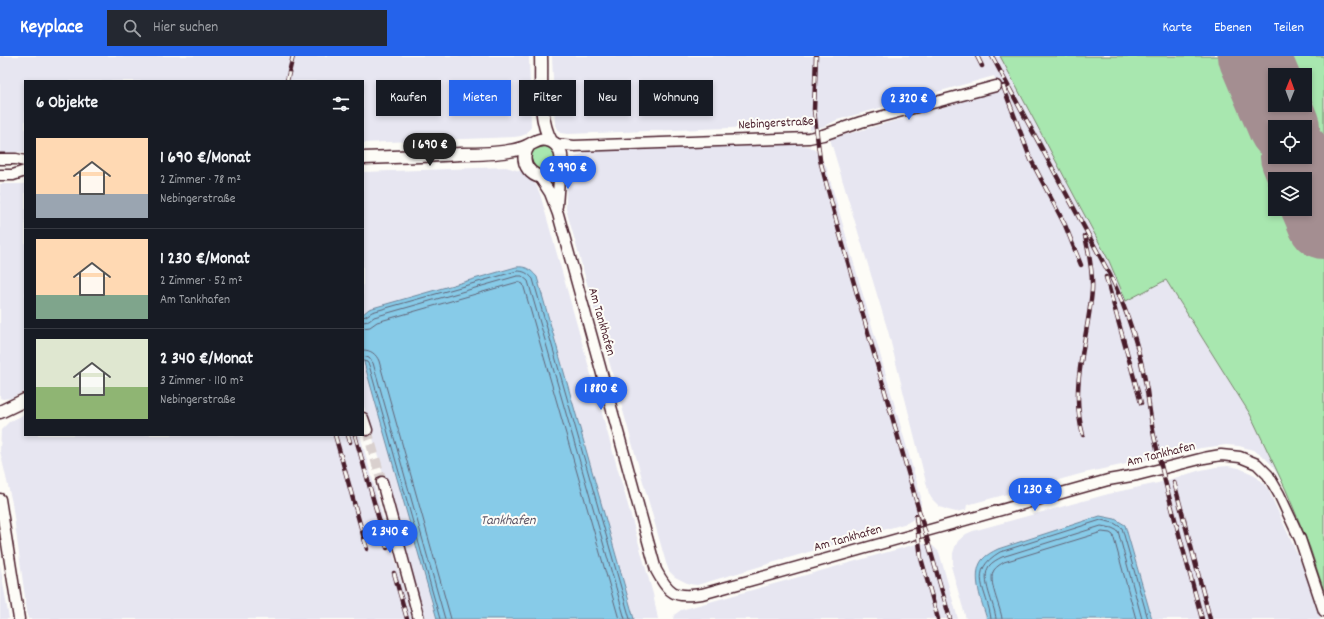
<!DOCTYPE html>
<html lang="de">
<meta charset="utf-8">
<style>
:root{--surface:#171b24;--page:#242831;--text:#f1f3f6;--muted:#9ea1a6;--line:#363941;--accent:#2563eb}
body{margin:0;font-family:Dekko,sans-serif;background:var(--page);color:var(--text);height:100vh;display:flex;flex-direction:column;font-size:15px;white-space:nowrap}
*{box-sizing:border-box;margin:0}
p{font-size:13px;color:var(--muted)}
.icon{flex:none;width:22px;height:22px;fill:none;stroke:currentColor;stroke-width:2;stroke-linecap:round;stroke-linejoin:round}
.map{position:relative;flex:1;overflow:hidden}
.side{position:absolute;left:24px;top:24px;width:340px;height:356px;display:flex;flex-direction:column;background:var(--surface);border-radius:0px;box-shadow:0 2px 6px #0003}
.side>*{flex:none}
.hud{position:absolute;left:376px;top:24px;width:380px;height:36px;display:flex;gap:8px}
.needle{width:26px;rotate:1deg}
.tools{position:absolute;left:1268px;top:12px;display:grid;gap:8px}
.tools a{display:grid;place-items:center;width:44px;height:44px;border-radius:0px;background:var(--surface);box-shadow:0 2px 6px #0003;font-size:20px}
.price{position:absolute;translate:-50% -34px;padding:0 9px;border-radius:14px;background:var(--accent);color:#fff;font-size:13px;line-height:26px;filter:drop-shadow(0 1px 2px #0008)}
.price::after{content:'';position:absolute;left:50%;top:24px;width:12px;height:9px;margin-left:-6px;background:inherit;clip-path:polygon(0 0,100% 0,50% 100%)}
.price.selected{background:#222;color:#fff}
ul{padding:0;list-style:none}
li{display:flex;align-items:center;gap:12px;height:100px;padding:0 12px}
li+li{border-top:1px solid var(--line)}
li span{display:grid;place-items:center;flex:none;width:112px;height:80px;border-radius:0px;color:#555}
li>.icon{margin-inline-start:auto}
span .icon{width:48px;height:48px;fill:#fffc;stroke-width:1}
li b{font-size:17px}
h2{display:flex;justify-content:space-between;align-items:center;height:48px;padding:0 12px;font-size:17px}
.pill{padding:0 14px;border-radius:0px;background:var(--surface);box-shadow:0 2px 6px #0003;font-size:14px;line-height:36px}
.pill.selected{background:var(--accent);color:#fff}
header{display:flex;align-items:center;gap:24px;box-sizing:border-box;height:56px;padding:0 20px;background:var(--accent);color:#fff}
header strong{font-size:19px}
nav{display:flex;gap:22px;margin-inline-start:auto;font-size:14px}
.search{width:280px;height:36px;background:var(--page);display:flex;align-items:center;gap:10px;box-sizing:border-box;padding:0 14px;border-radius:0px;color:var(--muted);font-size:15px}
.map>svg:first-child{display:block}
</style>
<header>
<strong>Keyplace</strong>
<div class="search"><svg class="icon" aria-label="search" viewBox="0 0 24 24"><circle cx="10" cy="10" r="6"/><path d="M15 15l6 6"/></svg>Hier suchen</div>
<nav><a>Karte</a><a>Ebenen</a><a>Teilen</a></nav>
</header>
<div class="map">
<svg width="1324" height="563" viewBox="0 0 1324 563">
<rect width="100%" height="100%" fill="#fdfcf7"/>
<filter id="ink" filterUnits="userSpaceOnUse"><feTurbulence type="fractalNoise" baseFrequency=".025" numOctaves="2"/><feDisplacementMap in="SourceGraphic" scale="8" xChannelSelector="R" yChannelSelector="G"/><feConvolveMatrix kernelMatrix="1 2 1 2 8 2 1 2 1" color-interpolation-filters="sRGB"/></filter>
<g filter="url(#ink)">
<!-- built -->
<path fill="#e7e6f1" d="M0,0H529L531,71L526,78L521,80L514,81L363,87V25H25V96L0,97Z
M552,0H1000L1109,205L1126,244L1166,224L1250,357L1286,434L1272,409L1264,401L1253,394L1239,390L1226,389L1201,392L1084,417L967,449L966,454L956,456L948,454L940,451L932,443L929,438L888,275L830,83L1000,35L994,20L837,64L825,70L810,74V69L568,78L560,77L555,69Z
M770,88H792L809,90L816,95L826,110L921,441V448L920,455L915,462L907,467L704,527L697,529L689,528L675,521L669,515L666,507L566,153V127L568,113L572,104L579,99L591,95Z
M506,111L523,116L536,129L540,138L653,538L658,563H634L537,221L531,215L523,211H516L369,253L363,258V116Z
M0,128H25V335L11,342L3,343L0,342Z
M363,303L437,563H424L363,347Z
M25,358V379H360L412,563H28L12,447L0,395L1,374L9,366Z
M1228,410L1239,412L1255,419L1268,433L1302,509L1321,563H1152L1125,469L1101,460L998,493L988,499L978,525L979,536L987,563H966L951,510H953V497L955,491L958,485L966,478L973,475L1112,437L1158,427L1201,414L1216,411Z
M920,487L926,488L933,490L939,496L958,563H673L674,559L681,554Z
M0,508L3,527L9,563H0Z"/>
<!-- green -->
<path fill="#a8e7af" stroke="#79836d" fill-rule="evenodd" d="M1000,0H1324V535L1310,492L1286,434L1250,358L1166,224L1126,245L1109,205ZM1275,19H1305V49H1275ZM1275,71H1305V101H1275ZM1275,123H1305V153H1275Z
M530 102a13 13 0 1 1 26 0a13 13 0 1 1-26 0Z"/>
<!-- water -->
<path fill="#87cbe8" stroke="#6f869c" d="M516,211C526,210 530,213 537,221L634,563H437L363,303V258L369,253Z
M1100,460L1115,463L1125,469L1152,563H987C982,547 971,519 982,504C986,499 992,496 998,493Z"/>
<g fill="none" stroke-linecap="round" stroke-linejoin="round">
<!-- shore -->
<path stroke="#626477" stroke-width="1" d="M363,261L366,260L372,256L517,215C524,215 528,217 533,223L630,563
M363,266L369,265L374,261L517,220H522L528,225L625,563
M363,272L370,271L377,266L518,226L523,228L619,563
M363,294C371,294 376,298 379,305L451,563
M363,300L369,302L373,307L445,563
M363,305L367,306L369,309L440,563
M991,563C988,535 966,516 1000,496L1101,464L1114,467L1122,472L1148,563
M996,563C995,548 980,524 989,510C992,506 998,503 1002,501L1101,470L1112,472L1118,475L1142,563
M1002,563C1001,551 987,525 994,514C997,510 1001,508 1004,506L1102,476L1110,477L1113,479L1136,563"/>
<!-- runway -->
<path stroke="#a48e91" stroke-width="72" d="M1254,0L1284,71
M1296,101L1324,167"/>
<!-- minor-tunnel -->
<path stroke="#d9d0ce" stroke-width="10" stroke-dasharray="10 5" stroke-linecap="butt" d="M367,374L382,426"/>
<defs>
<path id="minor" d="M555,88L574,90L809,82L823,79L861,66L996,30
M0,103H16L25,105
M0,119H13L25,115
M539,120L550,137L558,158L656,514C669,538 674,542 702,538L1108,424L1137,419L1204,402L1221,399L1240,401L1257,408L1268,419L1279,438L1300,483L1324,555
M557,150L560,110
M363,362L367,374
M382,426L419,563
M0,443L19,563"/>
<path id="tertiary" d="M541,0C542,25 538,63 551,85
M363,102C396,101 428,100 461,98C477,98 493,98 509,95C515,94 521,93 527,90C534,87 538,82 547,84C561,87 566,105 556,115C540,132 514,109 529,89
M0,356L25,344"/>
</defs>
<!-- minor casing -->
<use href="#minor" stroke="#4a1f2b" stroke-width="13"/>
<!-- tertiary casing -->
<use href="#tertiary" stroke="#4a1f2b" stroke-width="15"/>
<!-- minor -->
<use href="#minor" stroke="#fdfcf7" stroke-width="10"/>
<!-- tertiary -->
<use href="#tertiary" stroke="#fdfcf7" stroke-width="12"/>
<defs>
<path id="rail" d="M816,0L814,54L820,104L839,175L950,563
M977,0L982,10
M992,0L1110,219C1128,256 1140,294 1147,335C1149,350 1151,365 1154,380C1168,442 1186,502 1202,563
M287,25L293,0
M1003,30L1031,104L1065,169L1081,209
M1106,221L1141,347
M335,379L367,493
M348,379L350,386
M355,379L387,492
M1083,379C1069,328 1088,285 1092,234C1093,217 1089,197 1085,180
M1174,426L1210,563
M916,460L921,502L938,563
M394,517L407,563"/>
</defs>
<!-- rail casing -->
<use href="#rail" stroke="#4a1f2b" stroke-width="4.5"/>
<!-- rail -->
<use href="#rail" stroke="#fdfcf7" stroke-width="3" stroke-dasharray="9" stroke-linecap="butt"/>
</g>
</g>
<g text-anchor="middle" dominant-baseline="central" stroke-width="4" stroke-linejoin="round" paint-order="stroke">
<!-- street labels -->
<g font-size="13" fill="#4a1f2b" stroke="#fdfcf7">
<text transform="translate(776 68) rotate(-3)">Nebingerstraße</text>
<text transform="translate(601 266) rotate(74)">Am Tankhafen</text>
<text transform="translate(1161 399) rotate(-14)">Am Tankhafen</text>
<text transform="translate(848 483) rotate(-16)">Am Tankhafen</text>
</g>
<!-- water labels -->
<g font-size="14" font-style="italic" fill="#5c5364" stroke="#fdfcf7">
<text x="508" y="465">Tankhafen</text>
</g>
</g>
</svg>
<div class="tools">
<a><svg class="needle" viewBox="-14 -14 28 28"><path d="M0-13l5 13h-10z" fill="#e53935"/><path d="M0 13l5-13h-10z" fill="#9ea1a6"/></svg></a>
<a><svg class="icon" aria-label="locate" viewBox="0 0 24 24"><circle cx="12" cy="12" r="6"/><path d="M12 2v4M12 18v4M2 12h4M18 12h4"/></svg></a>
<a><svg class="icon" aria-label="layers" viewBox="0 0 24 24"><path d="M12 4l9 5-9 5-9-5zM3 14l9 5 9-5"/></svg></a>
</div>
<b class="price" style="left:909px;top:65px">2 320 €</b>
<b class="price selected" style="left:430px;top:111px">1 690 €</b>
<b class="price" style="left:568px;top:134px">2 990 €</b>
<b class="price" style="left:601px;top:355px">1 880 €</b>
<b class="price" style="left:1035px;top:456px">1 230 €</b>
<b class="price" style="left:390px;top:498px">2 340 €</b>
<div class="hud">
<a class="pill">Kaufen</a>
<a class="pill selected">Mieten</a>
<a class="pill">Filter</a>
<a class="pill">Neu</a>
<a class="pill">Wohnung</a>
</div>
<section class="side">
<h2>6 Objekte<svg class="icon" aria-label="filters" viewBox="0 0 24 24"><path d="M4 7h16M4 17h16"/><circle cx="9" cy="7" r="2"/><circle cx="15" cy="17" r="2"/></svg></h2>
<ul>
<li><span style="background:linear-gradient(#ffd9b3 70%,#9aa5b1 0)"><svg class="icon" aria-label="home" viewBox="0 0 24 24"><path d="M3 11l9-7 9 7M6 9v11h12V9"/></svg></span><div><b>1 690 €/Monat</b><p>2 Zimmer · 78 m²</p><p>Nebingerstraße</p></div></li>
<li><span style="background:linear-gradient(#ffd9b3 70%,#7fa58c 0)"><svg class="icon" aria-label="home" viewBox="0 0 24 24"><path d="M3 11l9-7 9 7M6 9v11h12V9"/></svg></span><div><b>1 230 €/Monat</b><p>2 Zimmer · 52 m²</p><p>Am Tankhafen</p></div></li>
<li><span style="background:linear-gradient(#dfe7d0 60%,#8fb573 0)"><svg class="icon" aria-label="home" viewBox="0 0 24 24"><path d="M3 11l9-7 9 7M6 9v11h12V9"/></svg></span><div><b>2 340 €/Monat</b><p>3 Zimmer · 110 m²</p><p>Nebingerstraße</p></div></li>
</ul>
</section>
</div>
